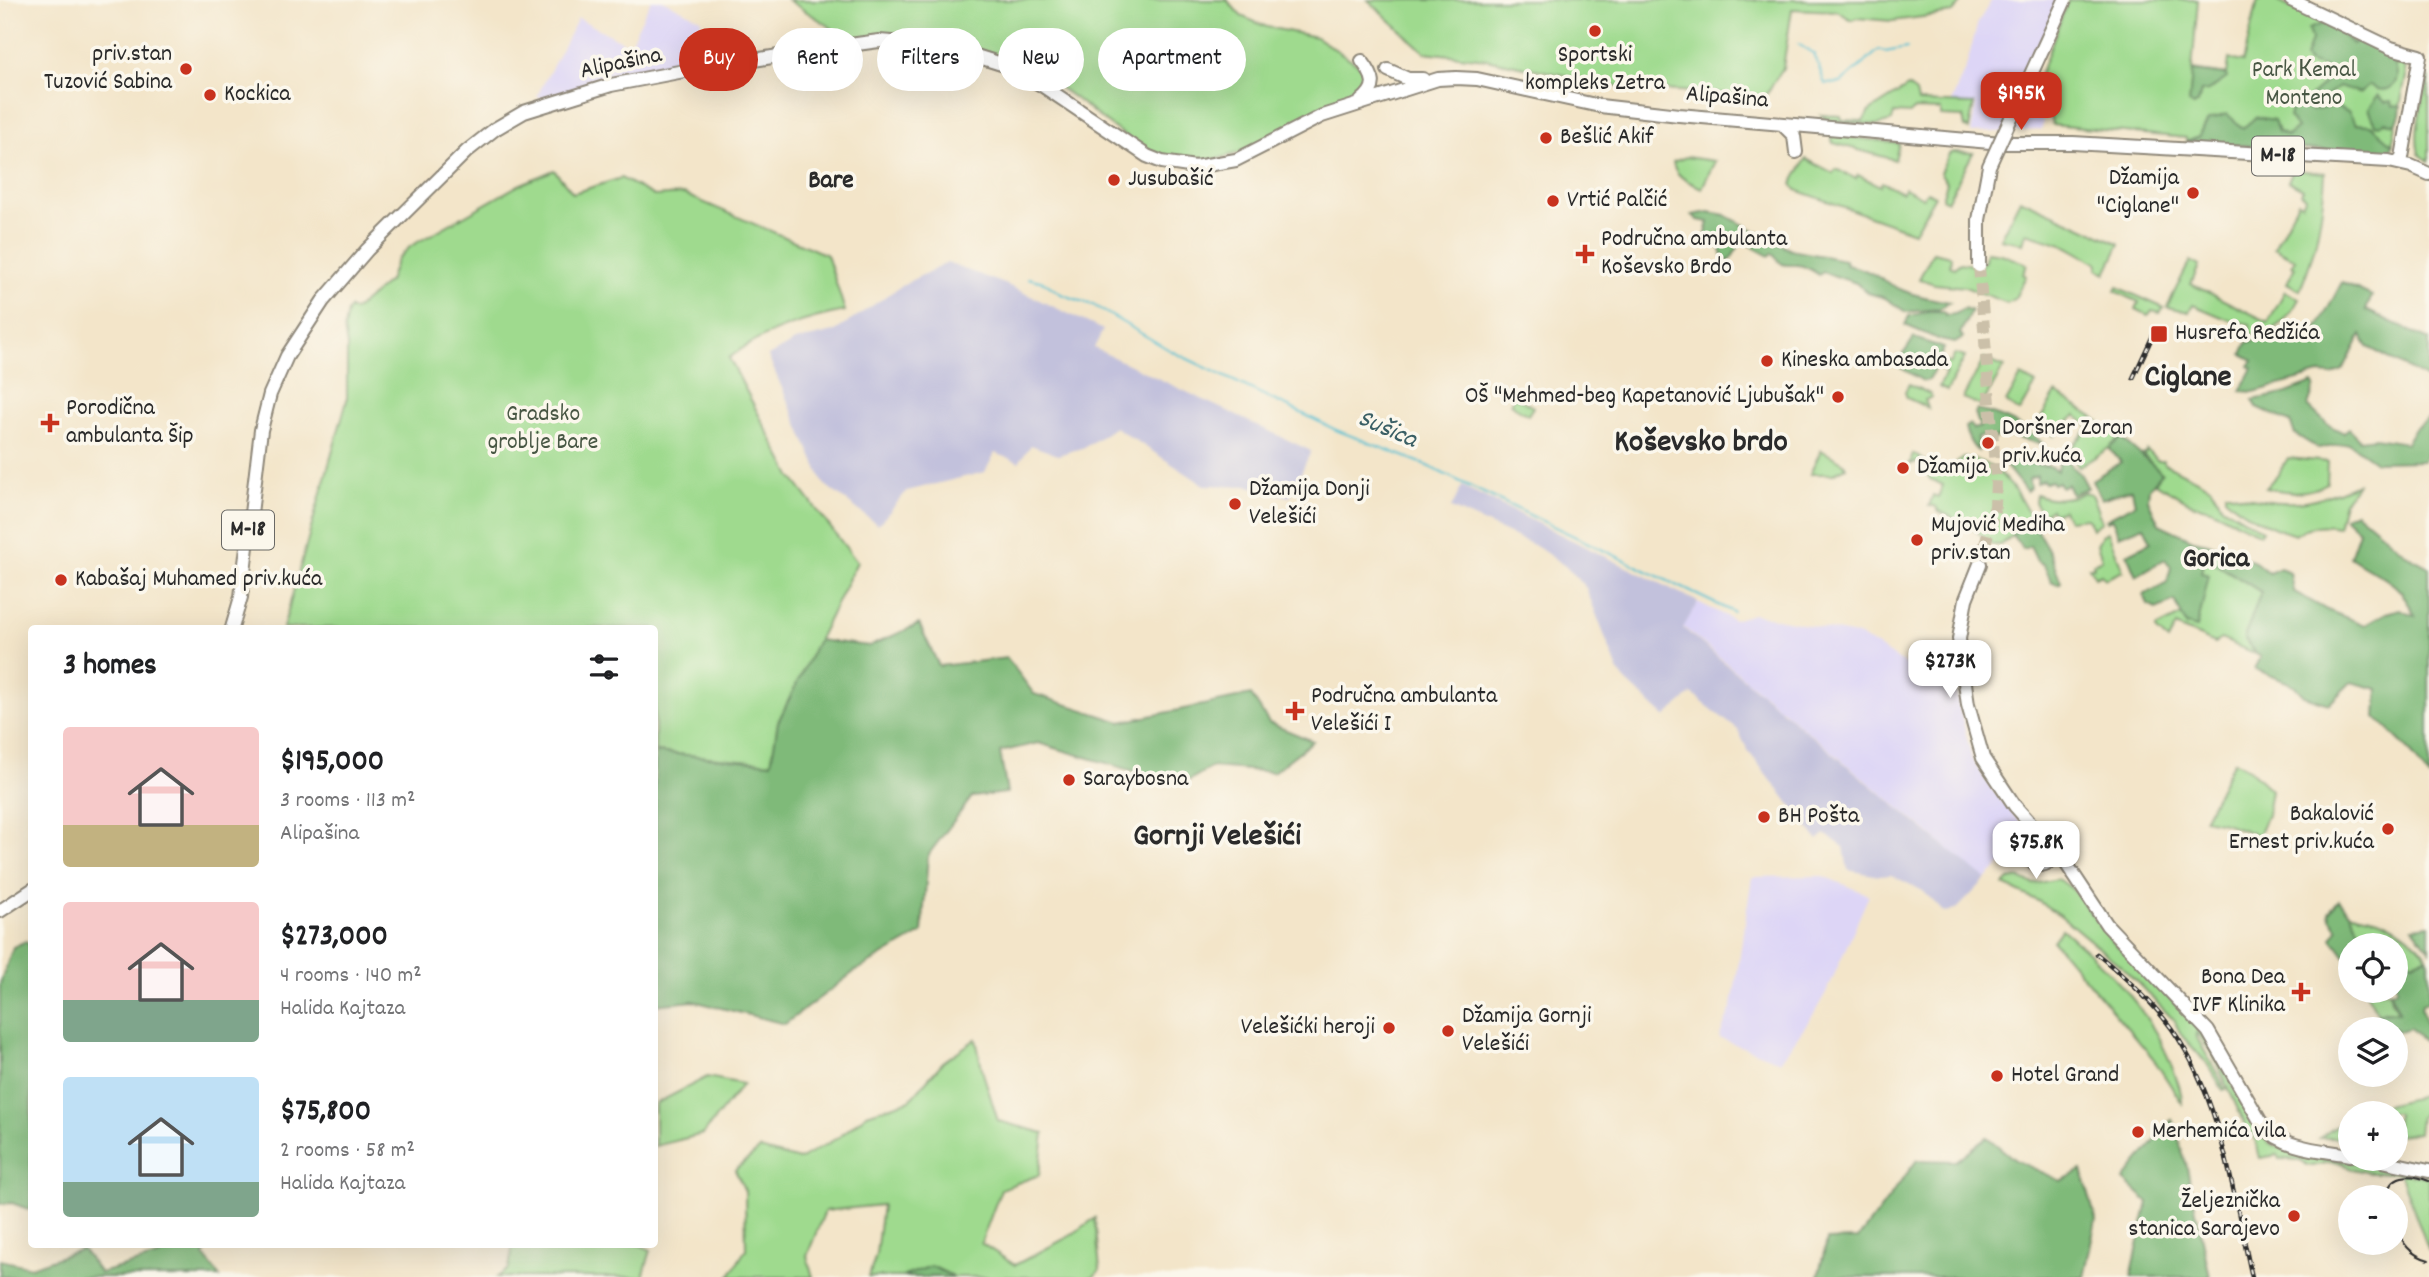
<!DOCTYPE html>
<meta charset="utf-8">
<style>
:root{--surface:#fff;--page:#f6f6f6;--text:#202124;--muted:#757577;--accent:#c8321e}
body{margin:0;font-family:Dekko,sans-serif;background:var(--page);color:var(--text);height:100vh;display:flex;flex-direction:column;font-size:26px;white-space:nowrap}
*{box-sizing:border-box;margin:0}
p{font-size:23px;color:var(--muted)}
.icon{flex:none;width:38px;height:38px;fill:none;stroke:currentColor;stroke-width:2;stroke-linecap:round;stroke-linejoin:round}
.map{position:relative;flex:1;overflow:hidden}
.details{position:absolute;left:28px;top:625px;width:630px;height:623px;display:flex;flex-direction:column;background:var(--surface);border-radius:7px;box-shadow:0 7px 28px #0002}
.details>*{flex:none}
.hud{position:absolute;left:679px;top:28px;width:665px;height:63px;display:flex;gap:14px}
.fabs{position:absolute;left:2338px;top:933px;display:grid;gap:14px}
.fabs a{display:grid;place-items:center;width:70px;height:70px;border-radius:50%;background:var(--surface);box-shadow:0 7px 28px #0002;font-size:35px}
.price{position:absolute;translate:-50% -60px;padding:0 16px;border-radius:14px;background:#fff;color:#222;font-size:23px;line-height:46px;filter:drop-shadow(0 2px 4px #0008)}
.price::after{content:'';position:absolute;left:50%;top:42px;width:21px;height:16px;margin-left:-10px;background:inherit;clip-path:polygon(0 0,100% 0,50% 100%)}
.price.on{background:var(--accent);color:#fff}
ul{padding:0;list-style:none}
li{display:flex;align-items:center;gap:21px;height:175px;padding:0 35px}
li span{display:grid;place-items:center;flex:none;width:196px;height:140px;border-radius:7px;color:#555}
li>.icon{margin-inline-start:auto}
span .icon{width:84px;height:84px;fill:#fffc;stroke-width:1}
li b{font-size:30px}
h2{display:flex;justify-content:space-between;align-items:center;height:84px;padding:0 35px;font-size:30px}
.pill{padding:0 24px;border-radius:32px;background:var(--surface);box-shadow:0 7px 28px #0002;font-size:24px;line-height:63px}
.pill.on{background:var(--accent);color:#fff}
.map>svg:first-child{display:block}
</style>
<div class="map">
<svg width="2429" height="1277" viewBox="0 0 2429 1277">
<rect width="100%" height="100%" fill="#fbf7ec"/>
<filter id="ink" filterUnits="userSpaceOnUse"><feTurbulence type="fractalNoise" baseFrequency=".0143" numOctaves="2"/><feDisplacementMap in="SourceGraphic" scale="14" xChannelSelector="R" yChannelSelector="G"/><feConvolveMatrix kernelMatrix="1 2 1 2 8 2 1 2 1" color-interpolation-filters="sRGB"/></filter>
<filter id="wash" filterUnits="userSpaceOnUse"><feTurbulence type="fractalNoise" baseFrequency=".00686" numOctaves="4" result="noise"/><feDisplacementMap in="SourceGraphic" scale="28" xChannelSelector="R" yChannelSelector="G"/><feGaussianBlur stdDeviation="1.57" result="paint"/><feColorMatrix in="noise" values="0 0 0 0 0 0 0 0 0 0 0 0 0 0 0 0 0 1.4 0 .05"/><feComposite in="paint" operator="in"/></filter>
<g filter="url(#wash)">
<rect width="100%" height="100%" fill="#f3e5c9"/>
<!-- built -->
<path fill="#ddd5f6" d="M651,0H662L701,19L694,67L547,101L537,96L578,18L629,45Z
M1992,0H2060L2031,72L2032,94L2040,109L2043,123L2041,130L1971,133L1976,104L1951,103L1967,64L1978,22Z
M1698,602L1734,620L1753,614L1860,636L1927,678L1938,676L1954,685L1972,759L1993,791L2024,827L2027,836L2025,842L1986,879L1973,870L1683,627Z
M1823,876L1869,895L1828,989L1815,1012L1780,1061L1719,1038L1732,1006L1752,877Z"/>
<!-- industrial -->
<path fill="#c2c1dc" d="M947,263L1005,284L1103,330L1094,348L1311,451L1290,497L1248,486L1204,485L1115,427L1085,447L1058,455L1031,445L1019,462L995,453L985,472L907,491L878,525L824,484L768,356L795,341L834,332L904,284Z
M1462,486L1698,602L1683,628L1928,833L1986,879L1958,908L1945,913L1923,891L1891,875L1879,876L1848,870L1844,847L1825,834L1818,840L1748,751L1738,730L1692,694L1665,717L1627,682L1619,673L1586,588L1565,566L1536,546L1451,508Z"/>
<!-- green -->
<path fill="#9fda8e" stroke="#65825c" stroke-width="2" d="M788,0H1227L1241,16L1267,27L1316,37L1364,68L1370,87C1359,93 1347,97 1336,103C1292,124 1250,158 1200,161C1144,165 1100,113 1057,86C992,44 919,32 843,39L829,26Z
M1368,0H1963L1953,13L1892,21L1856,18L1852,20L1837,11L1792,9L1783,68L1765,96L1627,88L1486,59L1424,52Z
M2068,0H2198L2192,70L2227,75L2229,59L2243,62L2258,0H2275L2400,60L2405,65L2406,77L2391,150L2386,154L2186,142V138L2052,125L2047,103L2035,88Z
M2429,77V161L2419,154C2413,130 2423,101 2429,77Z
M1908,87L1916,93L1918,102L1974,104L1969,129L1965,127L1963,117L1941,116V110L1914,109L1910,114L1894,113L1892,121L1878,125L1827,121L1821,115L1841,116L1842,120L1863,121L1870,111Z
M1831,136V135L1899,143L1895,160L1833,143Z
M1953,152L1973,153L1947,201L1942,198L1947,183L1940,172L1949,154Z
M1686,157L1715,161L1702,188C1689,182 1675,177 1673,162Z
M1806,159L1833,173L1836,169L1856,179L1858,175L1880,186L1882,182L1902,192L1905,188L1923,198L1927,192L1935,196L1914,232L1796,190L1792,184Z
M554,170L573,193L621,178L654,196L684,194L827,255L845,311C804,319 762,332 729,358L791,476L857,562L778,722L772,763L655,752L654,628H283L347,400V346L344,329L347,312L350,308L354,311L389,281L397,259L411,246L519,185Z
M2293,170L2325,173C2323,213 2316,253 2300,290L2287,283L2295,267L2292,265L2295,259L2274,248L2298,202L2302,204L2306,197L2301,193L2303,189L2288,181Z
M2020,199L2120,244L2106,273L2097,269L2098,264L2062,244L2026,233L2023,243L2000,239Z
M1933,252L1951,256L1950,266L1954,268L1960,263L1979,266L1985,261L1986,252L2001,254L2027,264L2023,274L2026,276L2015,298L2007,303L1965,287L1935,284L1919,279Z
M2190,261L2199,266L2191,284L2268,322L2285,291L2299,299C2288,319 2275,334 2250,334V324L2229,320L2193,305L2189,312L2167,307Z
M2117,287L2164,308L2160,313L2152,311L2148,315L2136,309L2139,302L2115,291Z
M1955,354L1965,357L1947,391L1939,387L1946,373L1938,368L1940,359L1950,364Z
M1984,359L2004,367L1981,406L1963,398Z
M2021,376L2036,384L2020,412L2006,403Z
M1909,384L1930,394L1932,397L1925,400L1928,408L1907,398L1905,392Z
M2056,393L2099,421L2097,424L2111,433L2113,430L2121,437L2109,448L2079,467L2075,460L2080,456L2073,446L2089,427L2076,415L2054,436L2039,421Z
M1514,396L1533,407L1528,415L1510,404Z
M1821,450L1844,463L1846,467L1833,474H1810Z
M2147,451L2158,461L2163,460L2165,464L2211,487L2222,506L2262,530L2260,534L2211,509L2194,505L2155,483L2161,473L2142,454L2144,455Z
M1913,454C1933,466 1943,474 1964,458C1997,460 2020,493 2031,520L2001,545H1993L1973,528L1939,511L1935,506H1929L1933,495L1938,497L1943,485L1930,479L1921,461L1910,464Z
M2288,458L2328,462L2327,483C2307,496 2287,492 2265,488L2279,473Z
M2357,484L2344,502L2338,527C2320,524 2310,525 2295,535C2269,527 2245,516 2225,497V492C2279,506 2305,508 2357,484Z
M2084,492L2091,494L2102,522L2092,529L2087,518L2068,520L2063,510L2054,514L2051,509L2042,515L2035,502L2036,494C2050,501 2071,499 2084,492Z
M2108,532L2123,571L2105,579L2101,574L2095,577L2089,567H2094L2093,564L2102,559L2097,544L2102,535Z
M2203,556L2261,592L2244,638L2256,654L2221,639L2214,643C2201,636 2189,633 2176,626L2168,641L2156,630V628L2182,615L2186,625Z
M2234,761L2249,769L2271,790L2267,815L2258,835L2224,823L2204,819Z
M2018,878L2034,884L2057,879L2071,887L2111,940L2171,999L2209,1041L2256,1129L2269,1143L2290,1152L2397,1169L2410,1174L2429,1177V1251L2400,1173H2369L2349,1168L2342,1163L2329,1162L2313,1166L2307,1165L2301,1160L2279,1159L2278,1155L2260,1158L2254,1134L2247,1129L2213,1055L2196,1031L2197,1038L2226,1089L2223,1090L2206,1062L2182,1036L2173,1019L2122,967L2061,916L2038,901L2004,885L2009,880Z
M2350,912C2359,915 2369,916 2378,919C2396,925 2417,940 2427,957L2412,962L2401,957L2396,959V945H2367Z
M2062,929C2110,970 2152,1011 2174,1072C2178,1082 2182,1092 2182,1103L2153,1058L2053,941Z
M2365,991H2389L2391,1000L2399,1012L2384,1011L2378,1014Z
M976,1039L983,1073L998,1121L1044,1133L1039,1175L1001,1189L981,1243L1015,1265L1070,1236L1095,1218L1100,1270L1093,1277H954L931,1266L903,1277H869L876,1254L882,1205L825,1211L807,1256L813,1277H729L746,1249L745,1191L735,1170L760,1149L799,1160L839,1137L867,1114L910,1100L943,1062Z
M707,1077L743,1084L703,1134L655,1146V1104Z
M2421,1096H2429V1104L2420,1117L2418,1133L2396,1135V1113H2356Z
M2350,1116V1138H2320Z
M513,1244H638L651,1250L643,1277H497L509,1269Z"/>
<!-- forest -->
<path fill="#7fba79" stroke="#557252" stroke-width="2" d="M2321,24L2336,29L2352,44L2359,40L2400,60L2395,66C2403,85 2385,97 2370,85L2360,93L2339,86L2319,102L2310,105L2306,103C2310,91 2325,87 2330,74C2324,62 2310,68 2305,58L2311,40L2308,29Z
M2192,71L2227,75V78L2208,91L2201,92L2198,103L2194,106L2189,103Z
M2378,95L2385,102L2391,101L2393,105L2401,106L2400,115L2396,124L2385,122L2380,125L2375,124L2368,109Z
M2296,105L2311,111L2333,106L2349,112L2355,124L2371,125L2393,144L2391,150L2386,154L2186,142L2199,137L2208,120L2227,114L2243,128L2256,117L2274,120L2278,132L2287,136L2297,128L2289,117L2292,106Z
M1709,212L1725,215L1791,250L1845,260L1846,265C1872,269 1879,280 1902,290C1917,297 1934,299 1950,302L1939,309L1906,312L1885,298L1868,293L1856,283L1823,272L1819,275C1813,271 1805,265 1797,265C1782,265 1783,267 1772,253L1769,256L1742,241L1729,262L1723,257L1721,249L1705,237L1709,222L1698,220L1692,215Z
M2342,282L2372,296L2366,310L2429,340V380L2368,347L2361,335L2343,370L2332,375L2319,374L2254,392L2241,391L2253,368L2249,366L2253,360L2242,354L2247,343L2286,327L2312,339Z
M1964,308L1971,311L1960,334L1963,338L1955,343L1940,340L1905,325L1909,316C1918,313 1935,311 1944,311L1946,315L1955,314Z
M1914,338L1944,348L1929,380L1923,381L1896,365Z
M2313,383L2315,386L2308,406L2328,425L2344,433L2349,429L2360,440L2375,438L2406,443L2415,428L2429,418V448L2423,461L2376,462L2349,443L2319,449L2295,434L2290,422L2257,407L2253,400L2284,394Z
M1977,410C2003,416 2024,425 2043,444L2003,435L1986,442L1985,436L1977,437L1978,451C1972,447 1966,435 1965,427L1970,424L1973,429L1980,427L1975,413Z
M2121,438L2162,473L2149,488L2148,500L2159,524L2193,540L2208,543L2255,562L2269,573L2280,568L2290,572L2293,591L2327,610L2365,625L2386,613L2400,609L2415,616C2399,578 2380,578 2350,557L2359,531L2344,517L2356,512L2410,557L2429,567V778L2409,750L2376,717L2378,689L2351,682L2329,704L2304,696L2294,685L2255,669L2261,657L2256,654L2244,638L2261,592L2204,556L2201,573L2209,575L2197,628L2186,625L2175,601L2156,609L2148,605L2144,595L2167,582L2171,567L2165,559L2136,576L2127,554L2151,542L2144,526L2119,536L2112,519L2107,521L2106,519L2135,504L2132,489L2101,499L2092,480L2121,462L2109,448Z
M2066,460L2081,475L2088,488L2072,494L2067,484L2061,487L2058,482L2053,484L2051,481L2045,483L2043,480L2037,483V476L2029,479L2030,488L2026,491L2006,466L2008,461L2048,466L2057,471L2058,464Z
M2031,520L2049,551L2061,582L2058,584L2051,581L2044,565L2037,561L2030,546L2023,549L2012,535Z
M919,624L939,666L1007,658L1034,694L1121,722L1251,695L1269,723L1313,741L1273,772L1212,767L1181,785L1038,743L1000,752L1007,793L972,797L928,855L922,933L854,972L785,1024L693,1001L655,1005V752L771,763L778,722L818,640L870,646Z
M2339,900L2350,912L2367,945H2350V963L2332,938L2338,929L2330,918L2329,912Z
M2429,925V950L2413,927Z
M26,941L32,949L31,1210L12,1203L0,1204V984L13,947Z
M2401,957L2412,962L2427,957L2429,961V1001L2422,1004L2421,1008L2429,1036L2423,1040L2410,1028L2396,1032V1029H2381L2378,1014L2384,1011L2399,1012L2389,991L2396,990V959Z
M2172,1119L2186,1163L2210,1277H2131L2148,1202L2124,1180Z
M1987,1137L2015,1160L2061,1181L2082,1170L2096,1220L2084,1277H1818L1827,1240L1858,1239L1917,1160L1956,1161Z
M161,1244H210L204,1255L220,1277H0V1260L31,1267L82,1249L100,1273L160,1256Z
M931,1266L954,1277H903L904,1276Z"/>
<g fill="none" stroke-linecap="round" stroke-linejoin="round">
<!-- stream -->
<path stroke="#56c0d2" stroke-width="2" d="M1798,44L1814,54L1825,84L1841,83L1879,50L1885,52L1907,48
M1028,278L1044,282L1061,294L1093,305L1171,351L1293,409L1336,430L1421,463L1733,612"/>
</g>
</g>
<g filter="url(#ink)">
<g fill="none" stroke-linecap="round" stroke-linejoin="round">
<!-- major-tunnel -->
<path stroke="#cbc0a9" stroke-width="12" stroke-dasharray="12 6" stroke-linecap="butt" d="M1979,266L1996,479L1995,506L1980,564"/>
<defs>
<path id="major" d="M2291,0L2391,48L2420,56L2401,163
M1388,70L1408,79H1423
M1361,101C1379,87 1374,77 1362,61
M1782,124L1794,136L1796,152
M1980,564L1966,599L1959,639L1968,705L1983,758L2015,806L2032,825L2052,842L2107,925L2208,1031L2263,1126C2284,1149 2321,1150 2350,1155
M232,628L241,597L261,430L270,394L287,356L323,301L367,250L467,151L495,129L524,112L611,85L684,71L842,46L879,41L917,44L960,51L1011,67L1043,86L1147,156L1162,162L1195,167L1236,160L1322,116L1438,79L1456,78L1477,79L1600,106L1679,115L2002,143H2073L2389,161L2411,166L2429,174
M2046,837C2030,834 2022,846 2029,860L2041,865C2052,863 2057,855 2053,844
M0,911L32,890
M2368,1158L2429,1171"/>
</defs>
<!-- major casing -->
<use href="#major" stroke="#8f887a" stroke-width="16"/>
<!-- major -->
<use href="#major" stroke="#fff" stroke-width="12"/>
<!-- tram -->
<path stroke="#2b2b2b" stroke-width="2" d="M2386,1197C2390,1173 2410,1173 2429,1181
M2396,1226C2402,1243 2410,1255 2429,1260"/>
<defs>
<path id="rail" d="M2133,378L2155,331
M2097,954C2124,976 2151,1000 2172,1029C2222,1101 2233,1194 2252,1277"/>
</defs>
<!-- rail casing -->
<use href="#rail" stroke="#2b2b2b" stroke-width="4.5"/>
<!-- rail -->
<use href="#rail" stroke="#fbf7ec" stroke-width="2" stroke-dasharray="5" stroke-linecap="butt"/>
<defs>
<path id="major-bridge" d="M1979,266V220L1989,166L2065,0"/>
</defs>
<!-- major-bridge casing -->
<use href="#major-bridge" stroke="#8f887a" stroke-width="16" stroke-linecap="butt"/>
<!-- major-bridge -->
<use href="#major-bridge" stroke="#fff" stroke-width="12"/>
</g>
</g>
<!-- markers -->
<g fill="#c8321e" stroke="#fbf7ec" stroke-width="2.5">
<circle cx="1595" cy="31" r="7"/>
<circle cx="186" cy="69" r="7"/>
<circle cx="210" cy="95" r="7"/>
<circle cx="1546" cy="138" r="7"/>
<circle cx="1114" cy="180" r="7"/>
<circle cx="2193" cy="193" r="7"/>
<circle cx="1553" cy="201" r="7"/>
<path d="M1581.5 243.5h7v7h7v7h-7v7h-7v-7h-7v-7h7z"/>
<rect x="2150" y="325" width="18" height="18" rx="3.5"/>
<circle cx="1767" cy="361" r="7"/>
<circle cx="1838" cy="397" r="7"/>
<path d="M46.5 412.5h7v7h7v7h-7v7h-7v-7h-7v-7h7z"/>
<circle cx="1988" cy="443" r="7"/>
<circle cx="1903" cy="468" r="7"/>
<circle cx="1235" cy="504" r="7"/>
<circle cx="1917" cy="540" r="7"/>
<circle cx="61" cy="580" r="7"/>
<path d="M1291.5 700.5h7v7h7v7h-7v7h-7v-7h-7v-7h7z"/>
<circle cx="1069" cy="780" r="7"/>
<circle cx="1764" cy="817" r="7"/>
<circle cx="2388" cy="829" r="7"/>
<path d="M2297.5 981.5h7v7h7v7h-7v7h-7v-7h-7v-7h7z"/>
<circle cx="1389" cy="1028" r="7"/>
<circle cx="1448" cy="1031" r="7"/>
<circle cx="1997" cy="1076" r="7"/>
<circle cx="2138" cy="1132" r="7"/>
<circle cx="2294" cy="1216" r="7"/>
</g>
<g text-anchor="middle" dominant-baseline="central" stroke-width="7" stroke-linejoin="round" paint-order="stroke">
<!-- shield labels -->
<g fill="#fbf7ec" stroke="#696865" stroke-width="2">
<rect x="2252" y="136.5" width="52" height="39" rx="5"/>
<rect x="222" y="510.5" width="52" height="39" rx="5"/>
</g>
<g font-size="23" font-weight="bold" fill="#2b2b2b">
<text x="2278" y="156">M-18</text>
<text x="248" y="530">M-18</text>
</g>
<!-- poi labels -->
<g font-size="24" fill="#2b2b2b" stroke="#fbf7ec" text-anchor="start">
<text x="172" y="55" text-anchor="end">priv.stan<tspan x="172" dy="28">Tuzović Sabina</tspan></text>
<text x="1595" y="56" text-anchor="middle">Sportski<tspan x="1595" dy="28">kompleks Zetra</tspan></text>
<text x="224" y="95">Kockica</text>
<text x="1560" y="138">Bešlić Akif</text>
<text x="2179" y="179" text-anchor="end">Džamija<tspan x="2179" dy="28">"Ciglane"</tspan></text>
<text x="1128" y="180">Jusubašić</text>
<text x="1567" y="201">Vrtić Palčić</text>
<text x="1601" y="240">Područna ambulanta<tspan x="1601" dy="28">Koševsko Brdo</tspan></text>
<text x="2175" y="334">Husrefa Redžića</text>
<text x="1781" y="361">Kineska ambasada</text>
<text x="1824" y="397" text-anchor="end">OŠ "Mehmed-beg Kapetanović Ljubušak"</text>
<text x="66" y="409">Porodična<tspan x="66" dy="28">ambulanta Šip</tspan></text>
<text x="2002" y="429">Doršner Zoran<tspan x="2002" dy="28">priv.kuća</tspan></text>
<text x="1917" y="468">Džamija</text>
<text x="1249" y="490">Džamija Donji<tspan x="1249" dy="28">Velešići</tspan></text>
<text x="1931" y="526">Mujović Mediha<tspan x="1931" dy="28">priv.stan</tspan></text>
<text x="75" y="580">Kabašaj Muhamed priv.kuća</text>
<text x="1311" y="697">Područna ambulanta<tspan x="1311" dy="28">Velešići I</tspan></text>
<text x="1083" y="780">Saraybosna</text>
<text x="2374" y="815" text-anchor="end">Bakalović<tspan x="2374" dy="28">Ernest priv.kuća</tspan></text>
<text x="1778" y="817">BH Pošta</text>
<text x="2285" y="978" text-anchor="end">Bona Dea<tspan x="2285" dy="28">IVF Klinika</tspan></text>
<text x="1462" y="1017">Džamija Gornji<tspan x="1462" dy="28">Velešići</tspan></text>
<text x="1375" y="1028" text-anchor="end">Velešićki heroji</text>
<text x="2011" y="1076">Hotel Grand</text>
<text x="2152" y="1132">Merhemića vila</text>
<text x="2280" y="1202" text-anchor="end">Željeznička<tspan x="2280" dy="28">stanica Sarajevo</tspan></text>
</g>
<!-- street labels -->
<g font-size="24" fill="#2b2b2b" stroke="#fbf7ec">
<text transform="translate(621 64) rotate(-12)">Alipašina</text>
<text transform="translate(1727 98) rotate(5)">Alipašina</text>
</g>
<!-- park labels -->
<g font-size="24" fill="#485744" stroke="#fbf7ec">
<text x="2304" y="71">Park Кemal<tspan x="2304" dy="28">Monteno</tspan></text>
<text x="543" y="415">Gradsko<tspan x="543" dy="28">groblje Bare</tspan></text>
</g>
<!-- neighbourhood labels -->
<g font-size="26" font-weight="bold" fill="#2b2b2b" stroke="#fbf7ec">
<text x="831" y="181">Bare</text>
</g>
<!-- water labels -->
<g font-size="26" font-style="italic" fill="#3a5f65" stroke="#fbf7ec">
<text transform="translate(1387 430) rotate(23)">Sušica</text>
</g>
<!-- quarter labels -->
<g font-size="28" font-weight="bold" fill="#2b2b2b" stroke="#fbf7ec">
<text x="2216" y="561">Gorica</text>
</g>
<!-- district labels -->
<g font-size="32" font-weight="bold" fill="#2b2b2b" stroke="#fbf7ec">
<text x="2188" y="379">Ciglane</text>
<text x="1701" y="444">Koševsko brdo</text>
<text x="1217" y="838">Gornji Velešići</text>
</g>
</g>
</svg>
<div class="fabs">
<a><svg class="icon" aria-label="locate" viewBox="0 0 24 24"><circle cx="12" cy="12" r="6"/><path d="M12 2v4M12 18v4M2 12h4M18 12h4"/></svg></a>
<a><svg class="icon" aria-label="layers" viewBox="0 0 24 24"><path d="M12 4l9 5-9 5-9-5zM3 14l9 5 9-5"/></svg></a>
<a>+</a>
<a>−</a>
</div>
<b class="price on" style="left:2021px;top:132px">$195K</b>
<b class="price" style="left:1950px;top:700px">$273K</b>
<b class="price" style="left:2036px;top:881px">$75.8K</b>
<div class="hud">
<a class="pill on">Buy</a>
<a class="pill">Rent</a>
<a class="pill">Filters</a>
<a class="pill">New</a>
<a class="pill">Apartment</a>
</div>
<section class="details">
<h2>3 homes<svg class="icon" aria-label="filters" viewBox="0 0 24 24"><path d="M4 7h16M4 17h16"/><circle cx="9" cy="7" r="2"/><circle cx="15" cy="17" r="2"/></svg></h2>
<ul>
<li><span style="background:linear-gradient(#f6c9c9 70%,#c2b280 0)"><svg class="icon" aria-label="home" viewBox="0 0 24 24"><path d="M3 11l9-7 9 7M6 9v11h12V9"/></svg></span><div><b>$195,000</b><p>3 rooms · 113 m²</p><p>Alipašina</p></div></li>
<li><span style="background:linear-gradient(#f6c9c9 70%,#7fa58c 0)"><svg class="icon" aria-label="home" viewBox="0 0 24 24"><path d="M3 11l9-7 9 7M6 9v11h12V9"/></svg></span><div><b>$273,000</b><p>4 rooms · 140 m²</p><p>Halida Kajtaza</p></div></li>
<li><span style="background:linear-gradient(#bfe0f5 75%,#7fa58c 0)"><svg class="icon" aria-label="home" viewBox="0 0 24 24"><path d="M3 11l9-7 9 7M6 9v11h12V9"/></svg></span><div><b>$75,800</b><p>2 rooms · 58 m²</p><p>Halida Kajtaza</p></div></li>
</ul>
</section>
</div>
